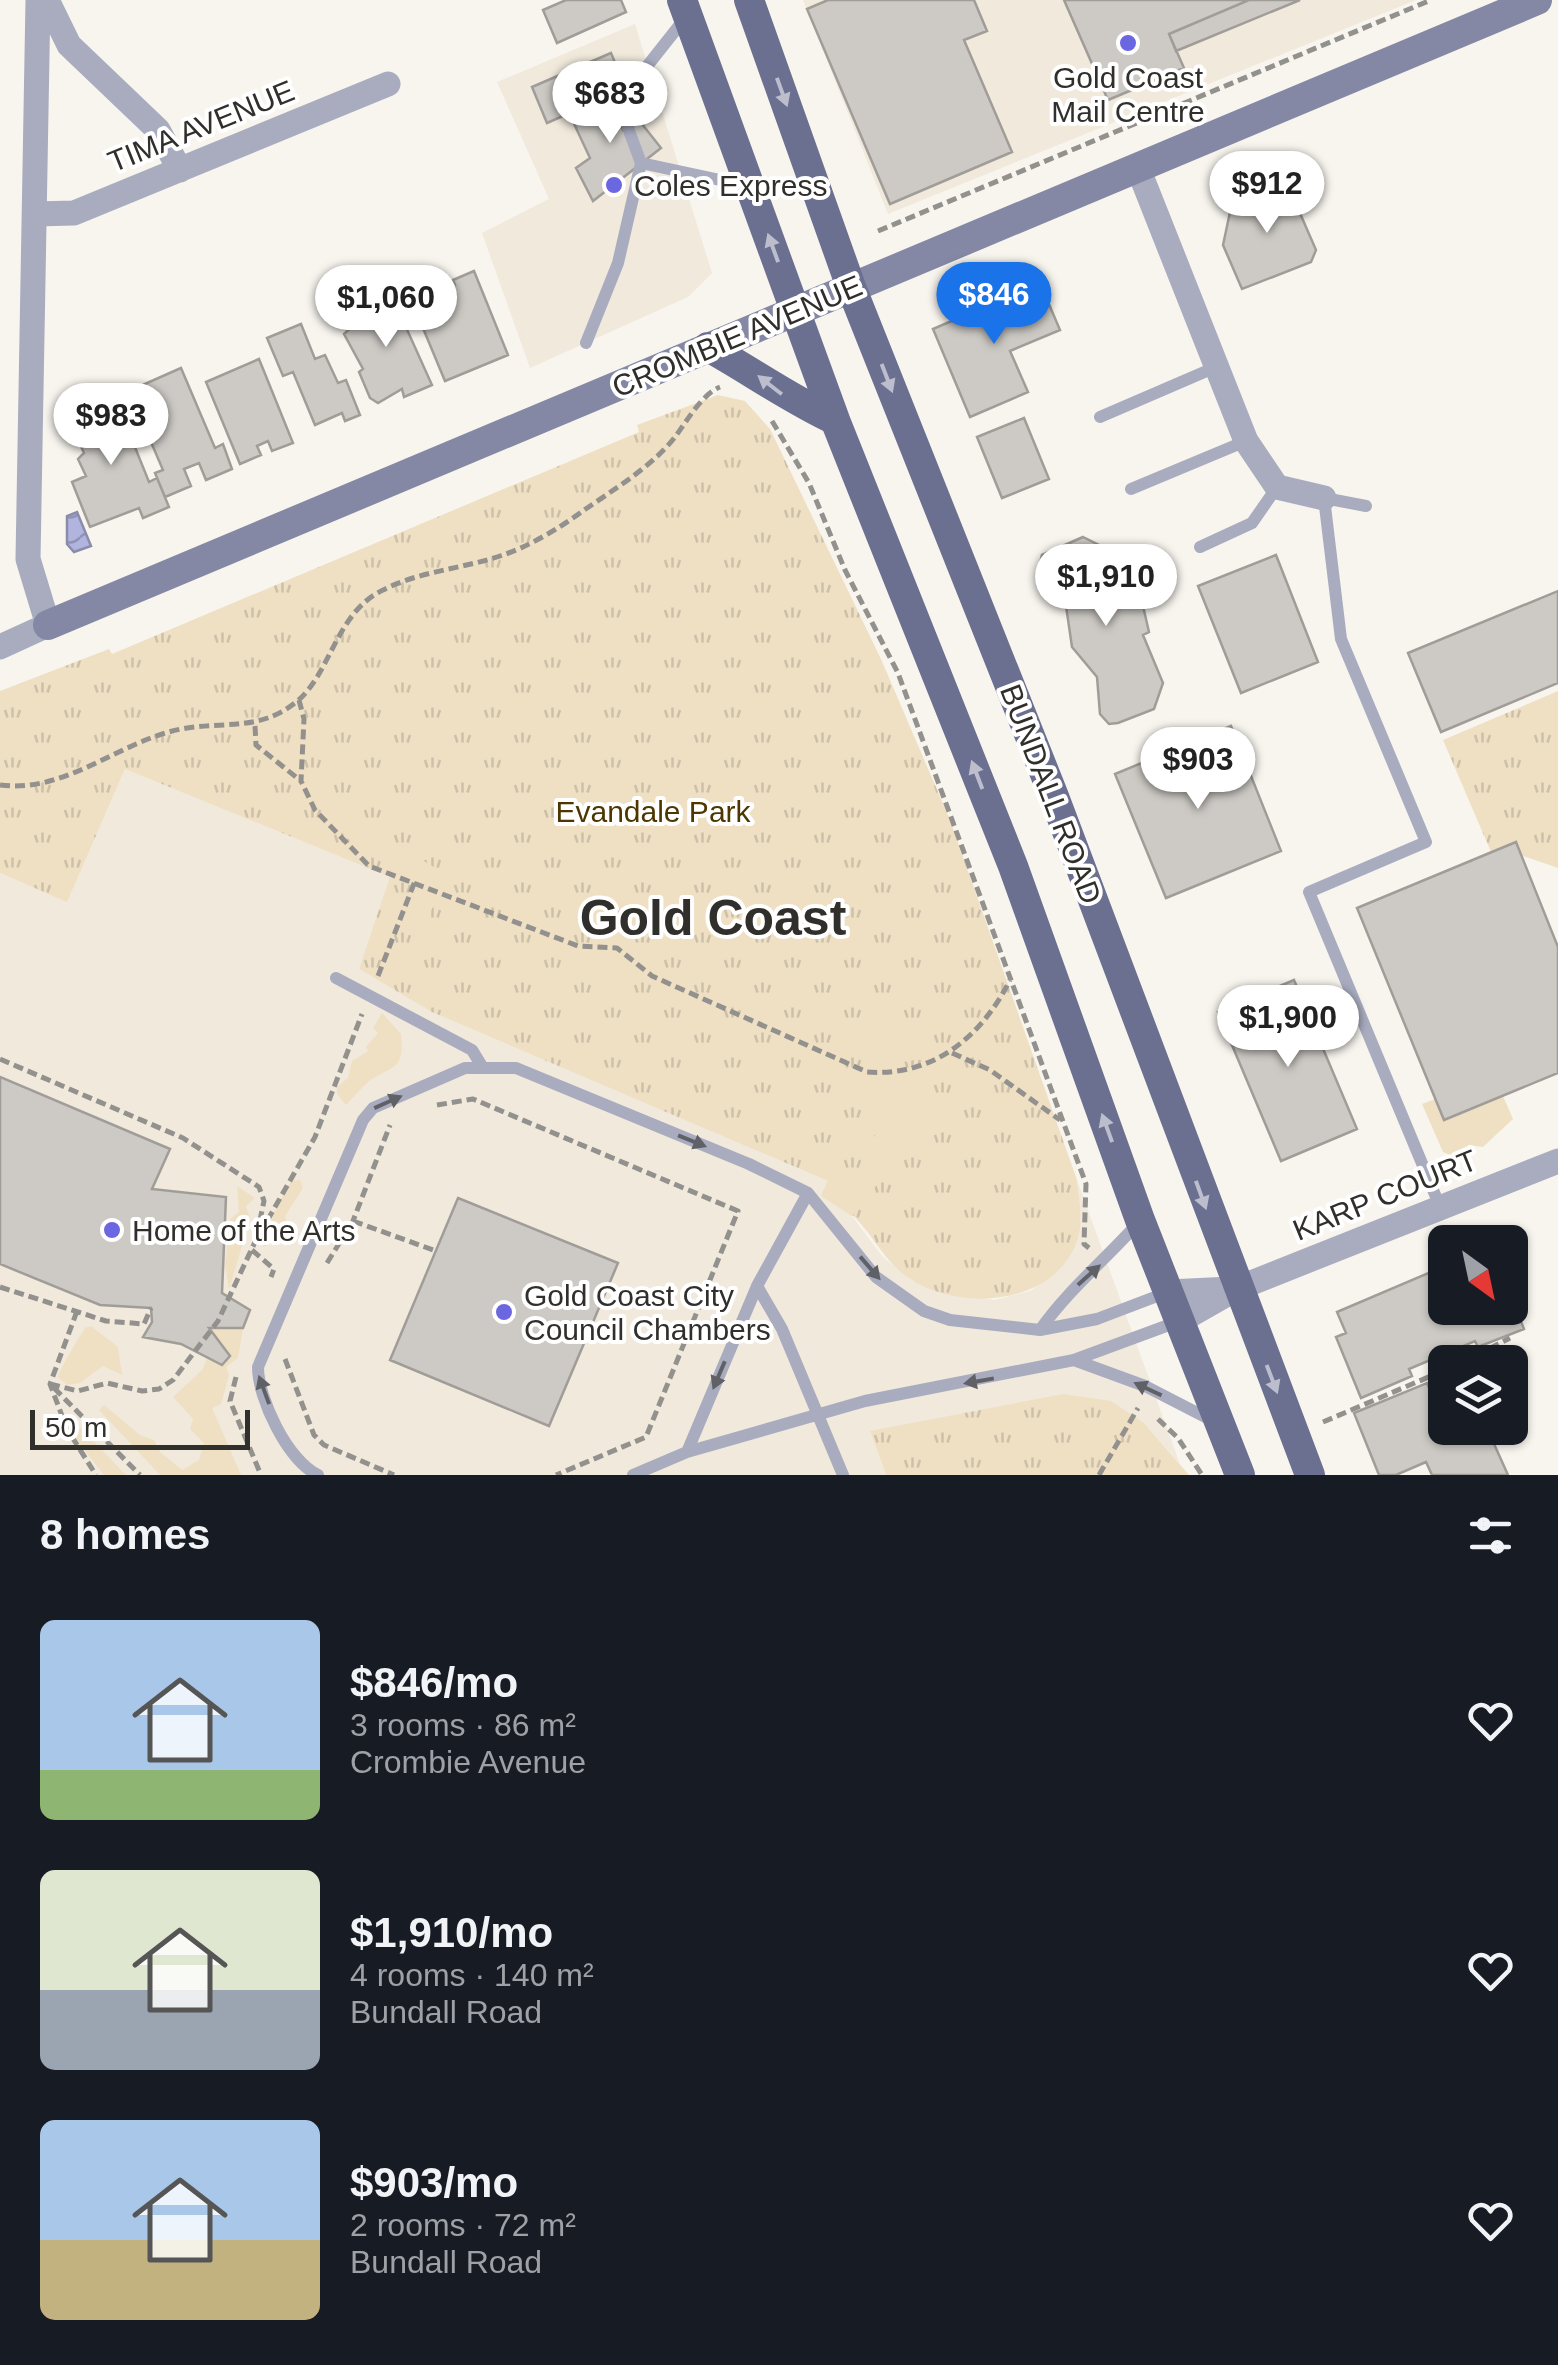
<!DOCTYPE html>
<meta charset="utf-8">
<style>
:root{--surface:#171b24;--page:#20242c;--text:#f1f3f6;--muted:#9ea1a6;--accent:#1a73e8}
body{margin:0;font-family:Arial,sans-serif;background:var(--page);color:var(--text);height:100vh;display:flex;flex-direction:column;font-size:38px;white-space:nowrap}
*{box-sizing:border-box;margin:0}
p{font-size:32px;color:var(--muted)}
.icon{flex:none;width:55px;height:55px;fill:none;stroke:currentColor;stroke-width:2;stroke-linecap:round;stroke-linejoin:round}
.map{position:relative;height:1475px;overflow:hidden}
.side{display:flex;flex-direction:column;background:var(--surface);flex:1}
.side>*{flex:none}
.needle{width:65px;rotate:147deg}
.controls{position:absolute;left:1428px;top:1225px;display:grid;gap:20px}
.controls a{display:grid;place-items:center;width:100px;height:100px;border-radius:15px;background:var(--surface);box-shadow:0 2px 8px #0004;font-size:50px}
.scale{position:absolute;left:30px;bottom:25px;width:220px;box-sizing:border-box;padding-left:10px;border:5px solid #302f2c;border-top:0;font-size:28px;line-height:35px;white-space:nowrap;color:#302f2c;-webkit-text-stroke:8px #fff;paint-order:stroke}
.price{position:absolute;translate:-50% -85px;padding:0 22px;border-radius:35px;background:#fff;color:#222;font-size:32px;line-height:65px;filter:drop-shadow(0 2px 5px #0008)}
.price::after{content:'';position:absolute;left:50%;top:60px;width:30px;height:22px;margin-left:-15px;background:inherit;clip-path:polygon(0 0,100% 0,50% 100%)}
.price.active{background:var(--accent);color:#fff}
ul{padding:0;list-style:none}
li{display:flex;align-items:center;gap:30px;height:250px;padding:0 40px}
li span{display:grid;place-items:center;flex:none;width:280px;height:200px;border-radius:15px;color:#555}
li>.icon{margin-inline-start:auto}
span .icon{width:120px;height:120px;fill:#fffc;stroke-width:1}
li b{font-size:42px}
h2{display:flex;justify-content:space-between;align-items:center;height:120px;padding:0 40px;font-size:42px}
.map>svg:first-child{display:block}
</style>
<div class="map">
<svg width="1558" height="1475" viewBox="0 0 1558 1475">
<defs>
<pattern id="park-tufts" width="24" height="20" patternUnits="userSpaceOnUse" patternTransform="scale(2.5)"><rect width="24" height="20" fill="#efe0c4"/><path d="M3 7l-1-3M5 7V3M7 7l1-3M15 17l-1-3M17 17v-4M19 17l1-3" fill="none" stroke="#cdc0a9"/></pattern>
<pattern id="water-waves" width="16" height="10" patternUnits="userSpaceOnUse" patternTransform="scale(2.5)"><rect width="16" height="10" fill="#b0b4df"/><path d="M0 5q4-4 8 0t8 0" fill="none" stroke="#9093b5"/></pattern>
</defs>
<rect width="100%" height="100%" fill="#f8f5ef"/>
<!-- built -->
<path fill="#f0e9dc" d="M803,0H1416L888,214Z
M635,24L712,273L688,297L530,368L482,233L549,199L497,82Z
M125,769L391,877L359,969L433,1012L828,1181L821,1196L849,1212L882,1256L912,1281L994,1300L1030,1291L1058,1270L1081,1220L1077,1180L1180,1464L1144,1423L870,1431L886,1475H0V873L67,901Z"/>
<!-- park -->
<path fill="url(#park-tufts)" d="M718,395L745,401L770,429L881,659L950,820L1077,1180C1079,1200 1084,1222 1077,1241C1054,1306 961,1312 910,1279C883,1262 872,1231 848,1211C840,1205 829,1201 821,1196L828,1181L432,1012L359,969L390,877L125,769L67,902L0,873V691L109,649L112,654L639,432L637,425Z
M1558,691V868L1520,855L1516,842L1491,852L1443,740Z
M1063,1394L1111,1401L1144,1423L1189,1475H886L870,1431Z"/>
<!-- garden -->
<path fill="#efe0c4" d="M329,817L365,823L394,863L411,853L445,874L444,880C397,876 355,853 329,817Z
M434,894L437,897L420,937L404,934L405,919L421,895Z
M580,951H614L644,976L642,980L630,976L621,996L582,979L589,961L578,956Z
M382,1013L401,1034C405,1071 392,1065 369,1081C361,1088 353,1098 346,1105L337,1094V1087L348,1078L352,1061L368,1051L366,1047L378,1033L373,1028Z
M861,1029L909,1030L920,1059L893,1064L854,1055Z
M922,1071L934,1113L852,1216L821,1196L828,1181L848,1190L886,1113L864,1102L875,1080Z
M1503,1096L1513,1119L1483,1147L1468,1145L1462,1155L1454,1157L1443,1152L1422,1104L1435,1099L1445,1120Z
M300,1180L303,1188L285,1216L287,1224L274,1243L263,1247C268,1223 279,1203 291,1181Z
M237,1186L255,1198L246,1206L250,1219L229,1290L225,1264L230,1219L239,1212Z
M91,1326L118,1347L122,1375L103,1366L80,1383L67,1385L58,1377C60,1369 79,1337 85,1328Z
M209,1328H243L238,1358L226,1367L229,1375L221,1404L212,1408L241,1475H160L99,1410L104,1405L140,1435L154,1440L160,1452L182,1470L199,1460L204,1443L190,1429L193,1419L173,1397L202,1370L207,1358L222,1365L230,1356Z
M80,1427L126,1475H104L76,1439Z"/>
<!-- water -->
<path fill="url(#water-waves)" stroke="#8a8ca9" stroke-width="2.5" d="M77,512L91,546L74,552L67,544V516Z"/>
<!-- building -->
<path fill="#cdcac5" stroke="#a09d98" stroke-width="2.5" d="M566,0H621L626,12L557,43L543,10Z
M828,0H974L987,31L964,40L1012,152L890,204L807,9Z
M1064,0H1249L1169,34L1184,68L1108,100Z
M1249,0H1300L1176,51L1169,34Z
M611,53L619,72L608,77L615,93L547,123L532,87Z
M608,96L623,130L638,119L661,148L593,201L576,168L590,158L569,113Z
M1286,181L1316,250L1311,262L1242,289L1223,245L1230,212L1243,199Z
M474,271L508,355L445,381L413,304L446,294L444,289L455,285L453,280Z
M1040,283L1060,330L1010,351L1028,392L970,417L933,329Z
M382,291L391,294L432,385L404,397L402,389L378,403L370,398L359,372L363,369L344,334L362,317L356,306L361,300Z
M301,324L315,359L325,355L338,383L346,380L360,415L345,421L342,413L315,425L293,372L283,376L267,338Z
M259,359L293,443L272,451L268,441L257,446L261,455L240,464L206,382Z
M181,368L215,448L223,444L232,469L206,480L199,463L184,469L191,486L165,497L155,473L163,470L129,391Z
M91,401L93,406L103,402L110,420L122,415L149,482L157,478L169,507L143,518L139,508L90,527L72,482L86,476L78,459L84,453L65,412Z
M1024,418L1049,479L1002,498L977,437Z
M1083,537L1105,548L1126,597L1133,594L1143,606L1149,632L1143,635L1163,683L1154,709L1118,723L1109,724L1100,714L1097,677L1072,647L1065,599L1039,568L1042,555Z
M1276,555L1318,662L1241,693L1198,586Z
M1558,591V683L1441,732L1408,653Z
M1231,726L1281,851L1166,898L1115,774Z
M1516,842L1558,947V1073L1444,1120L1357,908Z
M1294,980L1357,1129L1281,1161L1218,1012Z
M0,1077L170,1149L152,1189L226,1197L222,1293L250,1310L243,1328H209L230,1356L222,1365L181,1344L143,1337L152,1322L151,1308L100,1305L0,1264Z
M458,1198L618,1263L549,1426L390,1360Z
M1445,1266V1308H1510V1294L1524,1329L1478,1347L1475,1341L1409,1369L1412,1376L1361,1398L1336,1337L1346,1333L1337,1312Z
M1427,1383L1431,1392L1445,1386V1428H1500L1490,1435L1508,1475H1432L1426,1462L1396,1475H1379L1354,1413Z"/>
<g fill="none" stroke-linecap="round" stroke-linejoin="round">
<!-- path -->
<path stroke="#93918d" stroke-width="5" stroke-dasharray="10 5" stroke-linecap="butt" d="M878,231L1431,0
M772,421L809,483L845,570L898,673L1086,1184L1084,1244L1089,1248
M299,700L304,719L301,781L315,810L369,866L578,946L617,948L652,976L867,1072C935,1077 983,1035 1011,978
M255,726L256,745L301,781
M0,785C68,794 122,738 187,728C228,722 260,730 295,703C331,675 335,613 383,590C420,571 461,569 500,556C526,548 558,529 580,513C611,491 652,467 675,437C687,421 702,394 720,387
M378,976L415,881
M952,1053L990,1070L1060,1120
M0,1059L183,1138L259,1187L264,1201L257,1234
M437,1105L473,1099L738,1211L646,1437L556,1475
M353,1221L436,1251
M252,1250L274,1269L271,1277
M327,1263L353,1221L390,1125
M0,1287L106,1321L144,1324L151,1308
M77,1311L50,1384L67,1429L96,1475
M285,1359L314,1435L324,1445L394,1475
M1463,1362L1510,1338
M236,1377L230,1401L261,1475
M50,1384L78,1391L107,1383L142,1391L159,1389L173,1380L218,1321L255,1242L315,1137L362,1014
M54,1388L140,1475
M1158,1419L1178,1438L1202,1475
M1323,1422L1445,1370
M1099,1475L1138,1408"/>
<!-- lane -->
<path stroke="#a9acbf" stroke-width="12" d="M641,163L748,186
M586,343L618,263L641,163L628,128L648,65L686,17
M1100,417L1216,367
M1131,489L1246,441
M1366,506L1324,498L1341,639L1426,842L1309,892L1441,1209
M1200,547L1252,523L1277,487
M336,978L472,1050L483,1068
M757,1286L782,1329L843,1475
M1040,1330C1068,1290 1106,1259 1139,1222
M1074,1360L1145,1386L1213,1421
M687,1452L757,1286L808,1193
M318,1475C288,1461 258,1399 258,1367L363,1120L373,1108L465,1068H516L749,1164L808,1193L876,1277L924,1311L950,1320L1040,1330L1097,1319L1168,1292
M633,1475L687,1452L865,1401L1074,1360L1177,1322"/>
<!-- street -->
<path stroke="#a9acbf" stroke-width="25" d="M47,0L69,45L158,130L180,170
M1138,168L1246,441L1277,487L1324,498
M35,214L74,213L388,84
M0,647L48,625L28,559L38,0
M1168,1292L1231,1289
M1180,1321L1236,1289L1558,1161"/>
<!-- secondary -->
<path stroke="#8588a4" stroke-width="30" d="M48,625L1537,0"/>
<!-- primary -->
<path stroke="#6b6f90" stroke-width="30" d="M682,0L835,420L1013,866L1140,1220L1240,1475
M749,0L851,287L1053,794L1310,1475
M708,347C751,371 790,399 835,420"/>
</g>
<!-- one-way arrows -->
<defs><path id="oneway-solid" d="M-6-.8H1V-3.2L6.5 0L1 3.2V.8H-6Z" transform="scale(2.5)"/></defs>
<g fill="#bcbecd">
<use href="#oneway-solid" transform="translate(782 92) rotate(70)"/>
<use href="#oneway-solid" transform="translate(773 248) rotate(-110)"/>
<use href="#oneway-solid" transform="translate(887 378) rotate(69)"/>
<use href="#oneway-solid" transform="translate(770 385) rotate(-142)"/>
<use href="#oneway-solid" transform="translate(977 775) rotate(-111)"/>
<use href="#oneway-solid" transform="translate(1107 1128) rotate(-110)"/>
<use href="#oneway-solid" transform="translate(1201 1195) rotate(70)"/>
<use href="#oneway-solid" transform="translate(1272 1379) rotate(69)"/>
</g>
<g fill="#606167">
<use href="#oneway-solid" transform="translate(388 1102) rotate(-24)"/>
<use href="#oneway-solid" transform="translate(692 1141) rotate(22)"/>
<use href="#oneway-solid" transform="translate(870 1268) rotate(49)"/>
<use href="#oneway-solid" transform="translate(1089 1275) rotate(-42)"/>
<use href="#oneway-solid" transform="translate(719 1375) rotate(113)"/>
<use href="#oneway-solid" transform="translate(979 1381) rotate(170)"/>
<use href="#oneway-solid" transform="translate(1148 1389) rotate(-155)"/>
<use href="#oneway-solid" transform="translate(264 1390) rotate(-110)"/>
</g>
<!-- markers -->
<g fill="#6a67e1" stroke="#fff" stroke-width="4">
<circle cx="1128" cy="43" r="10"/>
<circle cx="614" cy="185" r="10"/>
<circle cx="112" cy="1230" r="10"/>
<circle cx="504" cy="1312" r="10"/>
</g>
<g text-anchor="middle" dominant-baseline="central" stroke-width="8" stroke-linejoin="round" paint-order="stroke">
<!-- poi labels -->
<g font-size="30" fill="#302f2c" stroke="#fff" text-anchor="start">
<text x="1128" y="77" text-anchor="middle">Gold Coast<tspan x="1128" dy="34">Mail Centre</tspan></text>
<text x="634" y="185">Coles Express</text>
<text x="132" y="1230">Home of the Arts</text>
<text x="524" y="1295">Gold Coast City<tspan x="524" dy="34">Council Chambers</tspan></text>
</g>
<!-- street labels -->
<g font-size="30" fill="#302f2c" stroke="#fff">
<text transform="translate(201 126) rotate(-22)">TIMA AVENUE</text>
<text transform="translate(737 336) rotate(-23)">CROMBIE AVENUE</text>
<text transform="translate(1051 794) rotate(69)">BUNDALL ROAD</text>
<text transform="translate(1385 1195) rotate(-22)">KARP COURT</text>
</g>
<!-- park labels -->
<g font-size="30" fill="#4d3600" stroke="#fff">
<text x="653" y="811">Evandale Park</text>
</g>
<!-- town labels -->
<g font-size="50" font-weight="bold" fill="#302f2c" stroke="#fff">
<text x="713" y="918">Gold Coast</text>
</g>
</g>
</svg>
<div class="controls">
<a><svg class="needle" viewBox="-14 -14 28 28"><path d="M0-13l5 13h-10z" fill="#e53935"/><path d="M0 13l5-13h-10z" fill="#9ea1a6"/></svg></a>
<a><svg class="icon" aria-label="layers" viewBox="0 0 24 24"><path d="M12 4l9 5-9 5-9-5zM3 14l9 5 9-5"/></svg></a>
</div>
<div class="scale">50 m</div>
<b class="price" style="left:610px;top:146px">$683</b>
<b class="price" style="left:1267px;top:236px">$912</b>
<b class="price active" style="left:994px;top:347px">$846</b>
<b class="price" style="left:386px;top:350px">$1,060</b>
<b class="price" style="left:111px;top:468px">$983</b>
<b class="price" style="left:1106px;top:629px">$1,910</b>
<b class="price" style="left:1198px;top:812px">$903</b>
<b class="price" style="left:1288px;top:1070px">$1,900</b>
</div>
<section class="side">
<h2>8 homes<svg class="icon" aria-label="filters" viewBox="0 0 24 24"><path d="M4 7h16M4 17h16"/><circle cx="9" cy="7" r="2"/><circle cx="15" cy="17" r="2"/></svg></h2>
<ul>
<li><span style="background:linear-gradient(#a9c7e8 75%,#8fb573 0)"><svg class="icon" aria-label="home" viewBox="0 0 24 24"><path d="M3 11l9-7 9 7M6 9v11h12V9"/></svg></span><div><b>$846/mo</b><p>3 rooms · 86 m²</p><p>Crombie Avenue</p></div><svg class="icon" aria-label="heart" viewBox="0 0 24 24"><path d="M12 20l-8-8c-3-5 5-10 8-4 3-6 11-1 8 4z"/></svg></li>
<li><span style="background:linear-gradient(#dfe7d0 60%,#9aa5b1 0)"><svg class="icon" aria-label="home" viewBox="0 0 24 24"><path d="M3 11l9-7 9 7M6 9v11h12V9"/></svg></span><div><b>$1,910/mo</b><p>4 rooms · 140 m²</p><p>Bundall Road</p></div><svg class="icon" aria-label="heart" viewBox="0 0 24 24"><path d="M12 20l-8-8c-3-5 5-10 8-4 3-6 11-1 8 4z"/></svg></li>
<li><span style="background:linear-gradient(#a9c7e8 60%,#c2b280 0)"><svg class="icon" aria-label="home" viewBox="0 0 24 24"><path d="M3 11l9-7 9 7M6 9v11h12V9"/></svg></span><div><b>$903/mo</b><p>2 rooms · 72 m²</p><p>Bundall Road</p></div><svg class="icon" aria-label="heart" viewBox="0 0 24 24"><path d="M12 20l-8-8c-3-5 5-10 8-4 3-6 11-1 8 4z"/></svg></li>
</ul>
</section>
